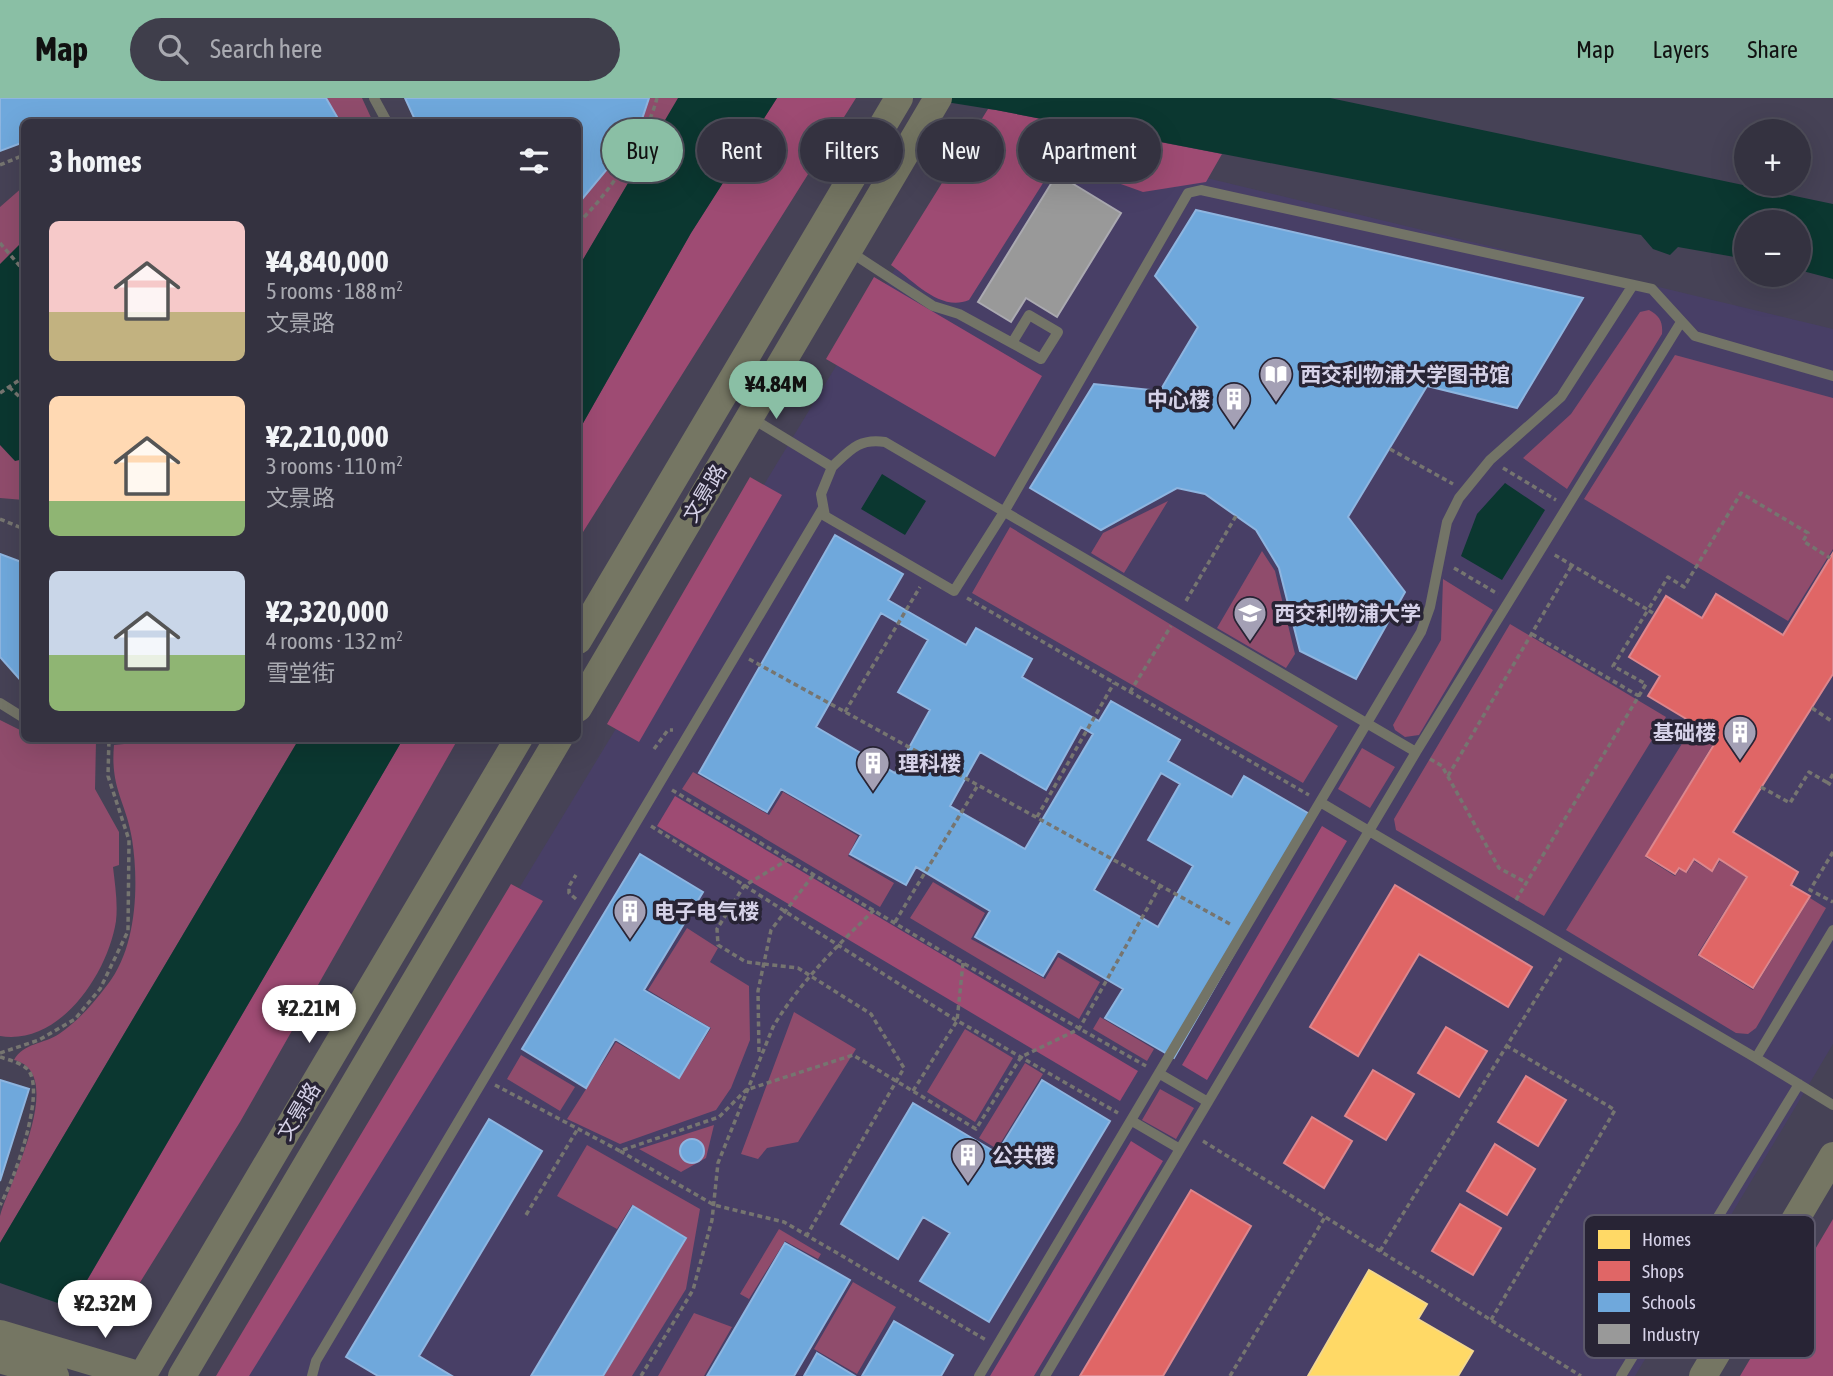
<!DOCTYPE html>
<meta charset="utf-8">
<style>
:root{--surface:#343240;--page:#3f3e4b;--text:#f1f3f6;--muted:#a9aab1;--line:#4e4d59;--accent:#8abfa5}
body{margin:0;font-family:"Asap Condensed","Noto Sans SC",sans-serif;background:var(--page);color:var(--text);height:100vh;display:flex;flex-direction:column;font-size:26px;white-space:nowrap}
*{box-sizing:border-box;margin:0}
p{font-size:23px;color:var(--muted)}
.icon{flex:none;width:38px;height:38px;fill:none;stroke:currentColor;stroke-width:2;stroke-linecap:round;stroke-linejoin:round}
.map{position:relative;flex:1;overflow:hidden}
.drawer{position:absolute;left:21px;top:21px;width:560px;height:623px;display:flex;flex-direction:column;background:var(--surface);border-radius:10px;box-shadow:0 7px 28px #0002,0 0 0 2px var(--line)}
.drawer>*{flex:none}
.guide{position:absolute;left:602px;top:21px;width:665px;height:63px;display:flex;gap:14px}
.tools{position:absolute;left:1734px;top:21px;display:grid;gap:14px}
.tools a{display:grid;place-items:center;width:77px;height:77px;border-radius:50%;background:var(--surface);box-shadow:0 7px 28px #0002,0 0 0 2px var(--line);font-size:35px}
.price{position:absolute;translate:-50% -60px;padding:0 16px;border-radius:24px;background:#fff;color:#222;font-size:23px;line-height:46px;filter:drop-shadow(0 2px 4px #0008)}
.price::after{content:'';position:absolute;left:50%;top:42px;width:21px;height:16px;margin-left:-10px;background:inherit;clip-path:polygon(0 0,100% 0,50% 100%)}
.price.current{background:var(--accent);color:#111}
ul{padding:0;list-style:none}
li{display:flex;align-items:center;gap:21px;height:175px;padding:0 28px}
li span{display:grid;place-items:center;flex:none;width:196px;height:140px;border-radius:10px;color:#555}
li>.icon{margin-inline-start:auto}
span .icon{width:84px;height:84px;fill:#fffc;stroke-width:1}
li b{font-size:30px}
h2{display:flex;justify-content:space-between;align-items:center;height:84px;padding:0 28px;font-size:30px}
.pill{padding:0 24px;border-radius:32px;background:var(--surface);box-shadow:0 7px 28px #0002,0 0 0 2px var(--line);font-size:24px;line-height:63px}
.pill.current{background:var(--accent);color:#111}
header{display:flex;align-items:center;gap:42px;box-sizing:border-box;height:98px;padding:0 35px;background:var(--accent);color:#111}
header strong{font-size:33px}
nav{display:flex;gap:38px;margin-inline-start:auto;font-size:24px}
.search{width:490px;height:63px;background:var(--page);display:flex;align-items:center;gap:18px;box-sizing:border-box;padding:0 24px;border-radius:38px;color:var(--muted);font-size:26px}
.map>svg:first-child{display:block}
</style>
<header>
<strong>Map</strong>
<div class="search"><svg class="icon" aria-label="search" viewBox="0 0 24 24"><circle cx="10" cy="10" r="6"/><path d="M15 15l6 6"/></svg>Search here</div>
<nav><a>Map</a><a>Layers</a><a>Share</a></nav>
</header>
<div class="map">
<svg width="1833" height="1278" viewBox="0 0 1833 1278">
<rect width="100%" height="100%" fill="#464256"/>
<!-- built -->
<path fill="#483f66" d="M983,26L1833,231V946L1635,1278H223Z"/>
<!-- green -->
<path fill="#904c6c" d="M326,0H362L373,24H340Z
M640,0H679L578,170V108Z
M24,88V402L0,400V109Z
M1649,212C1660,218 1663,224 1662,236L1567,391L1523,360L1571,316L1640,214Z
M1675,257L1833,300V451L1788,523L1584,401Z
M1168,403L1124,475L1091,455L1103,435Z
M1010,429L1338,628L1303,685L972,495Z
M1262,453L1275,473L1295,556L1286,570L1217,530Z
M1443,481L1493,512L1419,637L1405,639L1395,632L1393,627L1441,542Z
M1510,526L1666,619L1544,818L1396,732L1394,721Z
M0,622L24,634V640L96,643L95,691L119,734V767L113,769C115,787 118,805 116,823C108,875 60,948 0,938Z
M1693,628L1716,641L1645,759L1675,778L1680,771L1687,775L1694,763L1712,774L1720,763L1746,779L1697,857L1753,892L1810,800L1826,810L1756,930L1748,936L1736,935L1566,832Z
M299,641L0,1145C0,1137 0,1126 0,1118C9,1085 68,975 14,962C23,945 44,946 59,936C79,922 93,906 108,886C137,849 139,786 132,741C126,703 110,691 114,647L144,644Z
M1362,650L1395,669L1370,710L1338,691Z
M693,674L769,717L783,694L858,738L848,758L894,785L880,809L682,691Z
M933,784L985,815L971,841L1045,881L1058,859L1100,884L1079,921L910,820Z
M687,830L718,850L710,864L749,888L750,942L731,990L716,1012L620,1046L567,1021L616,944L679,981L711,930L648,892Z
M794,914L856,951L798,1044L767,1050L758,1061L741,1056Z
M1100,919L1154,951L1147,963L1093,931Z
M965,931L1013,960L975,1024L927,994Z
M521,957L575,989L560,1013L507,981Z
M1025,965L1043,976L997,1051L979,1040Z
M1160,991L1194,1010L1176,1041L1142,1022Z
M714,1027L706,1060L681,1074L639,1051Z
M587,1047L700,1111L686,1191L632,1278H604L687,1140L632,1107L617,1131L557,1098Z
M779,1131L821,1156L818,1161L785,1143L749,1201L740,1196Z
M853,1184L896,1209L857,1276L814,1251Z
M694,1215L732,1229L704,1278H658Z"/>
<!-- forest -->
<path fill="#9e4b73" d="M777,0H856L578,442V334L691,135Z
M988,11L996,12L1222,56L1206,84L1143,94L1057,63L969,202C940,214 914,183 891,167Z
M874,179L1042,278L995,359L826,261Z
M750,379L782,397L639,644L607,626Z
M403,641H458L240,1024L139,1186C118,1208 104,1207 75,1203Z
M675,698L1138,973L1120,1003L657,728Z
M1322,728L1347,743L1207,982L1182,967Z
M511,786L543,803L249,1278H216Z
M1131,1043L1163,1063L1034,1278H990Z
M1833,1121V1278H1740Z"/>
<!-- water -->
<path fill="#0b3730" d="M678,0H777L691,135L578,334V170Z
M921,0H1330L1833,106V181L1799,172V124H1746V161L1678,149L1670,157L1653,151L1641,137L996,12Z
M24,142V361L15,363L0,347V166Z
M882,376L926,403L905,437L861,411Z
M1505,385L1545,412L1502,482L1461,458L1477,416Z
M299,641H403L31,1278H0V1145Z"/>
<!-- pier -->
<path fill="#464256" d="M0,1185L75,1211L35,1278H0Z"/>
<!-- homes -->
<path fill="#ffd966" stroke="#f3d78d" stroke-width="2" d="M1369,1172L1427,1206L1418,1221L1473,1253L1458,1278H1308Z"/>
<!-- shops -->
<path fill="#e06666" stroke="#dd868d" stroke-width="2" d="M1833,455V576L1733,734L1798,774L1791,787L1810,798L1753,890L1699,857L1747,779L1719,761L1712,773L1694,761L1686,774L1679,770L1675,776L1646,758L1718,640L1648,598L1660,578L1629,559L1666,498L1702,520L1716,496L1783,537Z
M1395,787L1532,869L1508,909L1419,856L1358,958L1310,929Z
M1446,929L1487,953L1459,999L1418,975Z
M1373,972L1414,996L1386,1042L1345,1018Z
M1526,978L1566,1002L1538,1048L1498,1024Z
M1312,1019L1352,1043L1324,1090L1284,1065Z
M1495,1046L1535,1071L1507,1117L1467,1093Z
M1191,1092L1251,1128L1163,1278H1080Z
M1460,1106L1501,1130L1473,1177L1432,1153Z"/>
<!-- schools -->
<path fill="#6fa8dc" stroke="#8eb5e0" stroke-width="2" fill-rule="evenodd" d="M0,0H326L340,24H24V44L0,53Z
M405,0H649L641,24L618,58L578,106V24H416Z
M1196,112L1583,200L1517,310L1427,288L1348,419L1405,494L1356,581L1300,553L1279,470L1256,432L1205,396L1177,390L1101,432L1030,390L1094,286L1160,293L1198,229L1155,178Z
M835,437L903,476L888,502L966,547L976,530L1032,561L1022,579L1099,623L1111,603L1180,642L1168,663L1232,699L1244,678L1313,718L1174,960L1105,920L1123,891L1058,853L1043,878L975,839L990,813L916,769L906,787L850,756L861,737L781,691L767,714L699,675ZM881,515L928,542L898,594L930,612L895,675L816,629ZM1081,629L1093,636L1025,751L950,708L980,654L1046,692ZM1161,675L1180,686L1148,742L1193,768L1158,829L1094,792Z
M0,456L24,465V586L0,559Z
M640,756L703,794L644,892L709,930L679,980L615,941L586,990L522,951Z
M0,982L29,991L0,1083Z
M1042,982L1110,1023L989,1224L920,1183L950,1135L923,1119L898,1161L841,1126L913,1005L997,1055Z
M489,1021L542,1053L419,1258L452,1278H378L346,1259Z
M680 1053a12 12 0 1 1 24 0a12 12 0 1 1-24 0Z
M633,1108L686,1140L603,1278H531Z
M785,1145L850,1182L794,1278H707Z
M894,1223L953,1257L941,1278H862Z
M817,1255L855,1278H804Z"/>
<!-- industry -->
<path fill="#999" stroke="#abaab1" stroke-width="2" d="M1057,76L1121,115L1057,219L1026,200L1011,224L978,204Z"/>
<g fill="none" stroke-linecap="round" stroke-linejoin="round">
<!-- path -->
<path stroke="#767570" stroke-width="3.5" stroke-dasharray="5 3.5" stroke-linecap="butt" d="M0,67L24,57
M578,125C608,97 647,40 657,0
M0,145L24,173
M9,289L24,303
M0,295L24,279
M1390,351L1453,386
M1503,370L1556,402
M0,421L24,431
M1454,470L1498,496
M967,500L1309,697
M1186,503L1236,418
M1653,515L1648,512L1668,479L1684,489L1741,395L1808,435L1803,443L1830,460
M1532,536L1639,598
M749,561L1230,826
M1130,594L1171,528
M1812,610L1833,624
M845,614L920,489
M654,651L668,632H673
M1430,661L1442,668L1499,770L1527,785
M1833,676L1828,685L1833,688
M1448,678L1572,467
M1761,689L1790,705L1809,674L1828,685
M672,692L938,851L1146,968
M1037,719L1114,585
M651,728L951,919L1118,1015
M1833,754L1810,792L1833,804
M789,761L744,788L717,831L718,847L746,864L798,870L871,916L904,970L807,1137
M576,801L569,795V788L576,777
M1516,802L1646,586L1613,568L1648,512L1553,456
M895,824L978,687
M759,954L758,893L771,832L814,776
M0,955L39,942L75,921L100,891L128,833L129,742L108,678L109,640
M0,959C9,962 23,965 29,973C45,997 14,1083 0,1107
M495,987L620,1053L719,1019L746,992L853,957L976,1031L1021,959L1079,931L1160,788
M913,993L957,923L963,865
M1203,1043L1581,1278
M620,1053L714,1107L784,1124L986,1242
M526,1117L577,1032
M1380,1153L1561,860
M1491,1222L1615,1012L1507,948
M641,1278L693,1192L712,1122L718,1065L773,929C799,885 837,848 874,812
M1230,1278L1325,1119"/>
<!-- service -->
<path stroke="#737467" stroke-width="10" d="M374,0L387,24
M849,153L933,208L959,216L1012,245
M1029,217L1058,234L1041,261L1012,245Z
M753,321L832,369C850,352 859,340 885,344L1416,654L1369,733L1756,960L1833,832
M832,369L821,396L825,418L954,493L1004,414L1188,95L1201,92L1652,191L1695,238L1833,278
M0,605L24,620
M1416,654L1681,224
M1320,704L1421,534L1430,509L1447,424L1459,400L1490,362L1561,299L1633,187
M1756,960L1833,1007
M1160,976L1208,1004
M1132,1023L1180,1051
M312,1278L316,1263L823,410
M979,1278L1320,704L1369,733L1045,1278
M1621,1278L1799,986"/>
<!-- secondary -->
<path stroke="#757663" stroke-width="28" d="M578,542L899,0
M578,610L938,0
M0,1236L141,1278
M0,1261L55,1278
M142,1278L519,640
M182,1278L559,640
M1703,1278L1833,1058"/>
</g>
<!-- icons -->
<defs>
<symbol id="library-pin" viewBox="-11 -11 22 30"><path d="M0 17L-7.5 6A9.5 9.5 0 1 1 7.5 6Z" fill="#a4a0b5" stroke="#282435"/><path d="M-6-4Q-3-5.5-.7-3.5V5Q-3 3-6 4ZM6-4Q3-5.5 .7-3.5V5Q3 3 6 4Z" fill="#fff"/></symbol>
<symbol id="building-pin" viewBox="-11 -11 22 30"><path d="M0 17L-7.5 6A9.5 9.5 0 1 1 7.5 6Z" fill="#a4a0b5" stroke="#282435"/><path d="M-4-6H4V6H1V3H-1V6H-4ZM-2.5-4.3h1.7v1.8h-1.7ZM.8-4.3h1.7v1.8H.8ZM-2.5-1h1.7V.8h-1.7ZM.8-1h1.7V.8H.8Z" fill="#fff"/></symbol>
<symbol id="university-pin" viewBox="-11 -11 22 30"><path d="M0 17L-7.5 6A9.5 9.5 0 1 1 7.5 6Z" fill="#a4a0b5" stroke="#282435"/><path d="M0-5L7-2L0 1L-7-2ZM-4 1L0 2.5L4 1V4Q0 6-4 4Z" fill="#fff"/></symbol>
</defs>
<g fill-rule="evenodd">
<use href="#library-pin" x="1257" y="257" width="38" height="52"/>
<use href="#building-pin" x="1215" y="282" width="38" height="52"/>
<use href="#university-pin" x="1231" y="496" width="38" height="52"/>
<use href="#building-pin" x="1721" y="615" width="38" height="52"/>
<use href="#building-pin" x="854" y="646" width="38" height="52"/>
<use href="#building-pin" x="611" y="794" width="38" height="52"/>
<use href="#building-pin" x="949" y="1038" width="38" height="52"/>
</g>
<g text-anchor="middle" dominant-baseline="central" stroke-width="7" stroke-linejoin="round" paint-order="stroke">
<!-- poi labels -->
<g font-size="21" font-weight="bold" fill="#d6d2e8" stroke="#282435" text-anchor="start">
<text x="1300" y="276">西交利物浦大学图书馆</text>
<text x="1210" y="301" text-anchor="end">中心楼</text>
<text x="1274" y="515">西交利物浦大学</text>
<text x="1716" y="634" text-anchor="end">基础楼</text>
<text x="898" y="665">理科楼</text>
<text x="654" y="813">电子电气楼</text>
<text x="992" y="1057">公共楼</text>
</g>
<!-- street labels -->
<g font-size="21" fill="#d6d2e8" stroke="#282435">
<text transform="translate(704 395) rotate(-59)">文景路</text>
<text transform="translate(298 1013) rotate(-59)">文景路</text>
</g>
</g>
<!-- legend -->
<rect x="1584" y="1117" width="231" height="143" rx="10" fill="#282435" stroke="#5c586b" stroke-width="2"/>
<rect x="1598" y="1132" width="32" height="19" fill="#ffd966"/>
<rect x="1598" y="1163" width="32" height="20" fill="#e06666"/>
<rect x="1598" y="1195" width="32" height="19" fill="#6fa8dc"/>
<rect x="1598" y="1226" width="32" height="20" fill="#999"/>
<g font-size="19" fill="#d6d2e8">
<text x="1642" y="1148">Homes</text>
<text x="1642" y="1180">Shops</text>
<text x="1642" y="1211">Schools</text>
<text x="1642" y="1243">Industry</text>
</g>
</svg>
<div class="tools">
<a>+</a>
<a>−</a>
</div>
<b class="price current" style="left:776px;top:323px">¥4.84M</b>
<b class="price" style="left:309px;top:947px">¥2.21M</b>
<b class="price" style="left:105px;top:1242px">¥2.32M</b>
<div class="guide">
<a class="pill current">Buy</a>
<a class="pill">Rent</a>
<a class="pill">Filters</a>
<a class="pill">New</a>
<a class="pill">Apartment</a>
</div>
<section class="drawer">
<h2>3 homes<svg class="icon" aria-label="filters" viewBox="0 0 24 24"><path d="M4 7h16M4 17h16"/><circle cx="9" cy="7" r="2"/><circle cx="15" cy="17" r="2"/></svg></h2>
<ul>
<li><span style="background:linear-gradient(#f6c9c9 65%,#c2b280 0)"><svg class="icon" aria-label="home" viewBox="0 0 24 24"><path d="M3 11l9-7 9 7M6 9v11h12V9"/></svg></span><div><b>¥4,840,000</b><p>5 rooms · 188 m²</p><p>文景路</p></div></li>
<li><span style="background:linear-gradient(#ffd9b3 75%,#8fb573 0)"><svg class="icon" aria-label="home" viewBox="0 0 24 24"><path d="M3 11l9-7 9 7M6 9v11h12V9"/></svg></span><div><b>¥2,210,000</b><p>3 rooms · 110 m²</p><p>文景路</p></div></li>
<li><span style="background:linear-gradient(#c9d6e8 60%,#8fb573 0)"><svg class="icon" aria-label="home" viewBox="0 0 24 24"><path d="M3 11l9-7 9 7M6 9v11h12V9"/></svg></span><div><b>¥2,320,000</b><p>4 rooms · 132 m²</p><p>雪堂街</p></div></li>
</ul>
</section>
</div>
